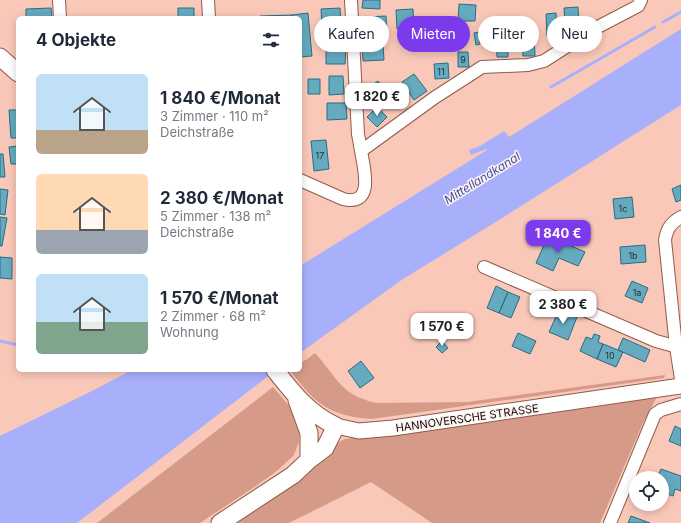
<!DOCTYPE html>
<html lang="de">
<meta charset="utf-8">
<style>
:root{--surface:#fff;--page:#f2f2f3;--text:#1f2937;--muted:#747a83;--accent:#7c3aed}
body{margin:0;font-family:Inter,sans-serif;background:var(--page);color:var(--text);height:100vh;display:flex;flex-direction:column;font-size:15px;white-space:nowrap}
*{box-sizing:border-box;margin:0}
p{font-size:13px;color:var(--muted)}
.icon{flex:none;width:22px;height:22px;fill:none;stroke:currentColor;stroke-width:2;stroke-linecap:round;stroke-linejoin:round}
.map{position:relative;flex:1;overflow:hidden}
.drawer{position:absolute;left:16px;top:16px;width:286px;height:356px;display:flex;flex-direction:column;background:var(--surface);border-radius:6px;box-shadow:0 2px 10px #0003}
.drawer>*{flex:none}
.hud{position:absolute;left:314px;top:16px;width:307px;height:36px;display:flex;gap:8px}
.controls{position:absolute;left:629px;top:471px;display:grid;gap:8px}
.controls a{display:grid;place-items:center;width:40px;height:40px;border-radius:50%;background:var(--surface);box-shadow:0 2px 10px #0003;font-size:20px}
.price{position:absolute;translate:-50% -34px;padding:0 9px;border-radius:8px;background:#fff;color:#222;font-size:13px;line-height:26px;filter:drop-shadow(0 1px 2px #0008)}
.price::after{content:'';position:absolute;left:50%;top:24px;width:12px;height:9px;margin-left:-6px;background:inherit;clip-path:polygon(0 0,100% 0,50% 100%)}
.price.on{background:var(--accent);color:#fff}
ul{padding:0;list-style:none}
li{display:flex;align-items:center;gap:12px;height:100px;padding:0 20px}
li span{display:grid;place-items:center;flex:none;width:112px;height:80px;border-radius:6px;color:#555}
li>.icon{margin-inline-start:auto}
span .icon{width:48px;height:48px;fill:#fffc;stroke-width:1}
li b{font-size:17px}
h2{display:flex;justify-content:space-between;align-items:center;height:48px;padding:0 20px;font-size:17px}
.chip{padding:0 14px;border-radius:18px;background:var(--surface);box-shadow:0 2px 10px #0003;font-size:14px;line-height:36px}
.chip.on{background:var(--accent);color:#fff}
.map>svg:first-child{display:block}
</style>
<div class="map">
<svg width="681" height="523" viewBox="0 0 681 523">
<rect width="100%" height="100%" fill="#fac8b8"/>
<!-- green -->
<path fill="#d69b88" d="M315,353C338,378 339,394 376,403L467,402L665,375L664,378L372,419C329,416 314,403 290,370H300V362L306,360Z
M273,387L292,409L299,429V442L294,455L278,470L256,486L200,523H97Z
M658,395L642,425L600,523H432L371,482L289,523H235L302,479L328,454L339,442L345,439Z"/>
<!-- water -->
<path fill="#a8b0fc" d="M681,29V105L499,220L403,279L300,353V266L487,150L486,149L471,155L469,150L480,146L504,131L509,137Z
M132,370H276L77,523H0V436L92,391Z"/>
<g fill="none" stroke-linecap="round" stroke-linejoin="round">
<!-- stream -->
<path stroke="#a8b0fc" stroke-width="3" d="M663,22L681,12
M551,87L655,27
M0,341L18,345"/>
</g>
<!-- building -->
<path fill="#65aabf" stroke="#266e81" d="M363,0H380V9L362,8Z
M459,4L476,5L475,21H458Z
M578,7L579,24H565L564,8Z
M51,8L52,18L26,17V9Z
M178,8H194V18H178Z
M340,8L341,26L322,27L321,9Z
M413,9L414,28L397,29L396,10Z
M308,13L312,56L300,57V18H292V15Z
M556,13L557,36H547L546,14Z
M292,15V18H261L260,16Z
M386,16L387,33L366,34V17Z
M482,31H487L488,45H483Z
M479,32L480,44L476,45L474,33Z
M522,34H534L535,56H523Z
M496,38H508V57H497Z
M383,44L384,60L363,61L362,45Z
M326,46L346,47L345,64H326Z
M458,52H468L469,67H458Z
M448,63L449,78L435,79L434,64Z
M414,74L427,91L414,100L402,82Z
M329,76H343L344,94L329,95Z
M308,79H320V94H308Z
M378,81L391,98L381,105L368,88Z
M327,103H346L347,119L327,120Z
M377,107L387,117L377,127L367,117Z
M9,110H18V138H11Z
M326,140L329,169L314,171L311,141Z
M18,146V164H11L9,147Z
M0,154H3L5,177H0Z
M681,185V200L676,202L672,189Z
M0,189L8,190L5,215L0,214Z
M632,197L634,217L615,219L613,199Z
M0,217L7,218L2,246H0Z
M548,236L585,252L578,266L559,258L553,271L536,263Z
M645,245L646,262L621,264L620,247Z
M0,257L12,258V279L0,278Z
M632,281L648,288L642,303L625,296Z
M496,286L508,292L499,313L487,308Z
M508,292L520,297L511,318L499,313Z
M559,310L577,317L568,340L549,332Z
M518,333L536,341L530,354L512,346Z
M594,334L600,336L598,342L603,344L597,359L580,351L586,337L592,339Z
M623,338L650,350L645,362L618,350Z
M442,341L448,348L442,353L436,347Z
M603,344L623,352L616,367L597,359Z
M361,361L374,378L360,388L348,371Z
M675,426L681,429V446L669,441Z
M661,469L681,476V491L675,489L673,496L662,492V478H657Z
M631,516L650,523H628Z"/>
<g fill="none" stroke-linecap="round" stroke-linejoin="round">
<defs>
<path id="minor" d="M59,0L60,18
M208,0L209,18
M351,0L358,134L361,151
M300,180L343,199C375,207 364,168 361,151L434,98L482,67L528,65L544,61L594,29L638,6L641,0
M681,217C671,223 667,228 665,240L676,347L681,379
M484,267L656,341L681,348
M610,523L655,414L661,410L681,404"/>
<path id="tertiary" d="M336,426L359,431L393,428L681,386"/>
<path id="secondary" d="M0,57L18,73
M297,400L309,433V460
M220,523L293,475L309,460L325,448L336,426C309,414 293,393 275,370"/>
</defs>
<!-- minor casing -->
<use href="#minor" stroke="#905b49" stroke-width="14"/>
<!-- tertiary casing -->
<use href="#tertiary" stroke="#905b49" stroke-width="17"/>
<!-- secondary casing -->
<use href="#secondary" stroke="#905b49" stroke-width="19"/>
<!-- minor -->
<use href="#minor" stroke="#fff" stroke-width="12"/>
<!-- tertiary -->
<use href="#tertiary" stroke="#fff" stroke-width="15"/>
<!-- secondary -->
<use href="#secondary" stroke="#fff" stroke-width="17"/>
</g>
<g text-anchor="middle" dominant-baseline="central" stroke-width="3" stroke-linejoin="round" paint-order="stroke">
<!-- number labels -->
<g font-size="9" fill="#2c2f31">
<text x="463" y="59">9</text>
<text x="441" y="71">11</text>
<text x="320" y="155">17</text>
<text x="623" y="208">1c</text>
<text x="633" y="255">1b</text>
<text x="637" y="292">1a</text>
<text x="610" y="355">10</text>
</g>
<!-- street labels -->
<g font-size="11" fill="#190602" stroke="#fbf4f2">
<text transform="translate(467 418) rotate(-8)">HANNOVERSCHE STRASSE</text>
</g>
<!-- water labels -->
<g font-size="12" font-style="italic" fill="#4849a1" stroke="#fbf4f2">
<text transform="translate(482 178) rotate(-32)">Mittellandkanal</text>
</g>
</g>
</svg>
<div class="controls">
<a><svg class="icon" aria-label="locate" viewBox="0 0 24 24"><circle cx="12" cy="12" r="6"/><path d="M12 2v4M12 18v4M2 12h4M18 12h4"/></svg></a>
</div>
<b class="price" style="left:377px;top:117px">1 820 €</b>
<b class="price on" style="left:558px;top:254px">1 840 €</b>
<b class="price" style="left:563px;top:325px">2 380 €</b>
<b class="price" style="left:442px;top:347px">1 570 €</b>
<div class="hud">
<a class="chip">Kaufen</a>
<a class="chip on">Mieten</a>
<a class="chip">Filter</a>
<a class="chip">Neu</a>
</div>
<section class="drawer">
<h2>4 Objekte<svg class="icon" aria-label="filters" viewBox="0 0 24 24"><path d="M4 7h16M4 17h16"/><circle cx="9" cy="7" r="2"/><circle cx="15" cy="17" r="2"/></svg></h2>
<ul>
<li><span style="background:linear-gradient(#bfe0f5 70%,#b9a48a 0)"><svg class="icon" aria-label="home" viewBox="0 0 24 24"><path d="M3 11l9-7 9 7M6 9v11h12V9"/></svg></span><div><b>1 840 €/Monat</b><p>3 Zimmer · 110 m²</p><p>Deichstraße</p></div></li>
<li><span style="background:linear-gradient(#ffd9b3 70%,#9aa5b1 0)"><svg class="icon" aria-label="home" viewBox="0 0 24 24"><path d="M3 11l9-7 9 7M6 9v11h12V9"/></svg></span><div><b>2 380 €/Monat</b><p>5 Zimmer · 138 m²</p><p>Deichstraße</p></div></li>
<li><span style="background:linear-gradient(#bfe0f5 60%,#7fa58c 0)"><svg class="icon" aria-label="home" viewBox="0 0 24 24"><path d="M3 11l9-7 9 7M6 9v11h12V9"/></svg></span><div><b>1 570 €/Monat</b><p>2 Zimmer · 68 m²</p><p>Wohnung</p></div></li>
</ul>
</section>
</div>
